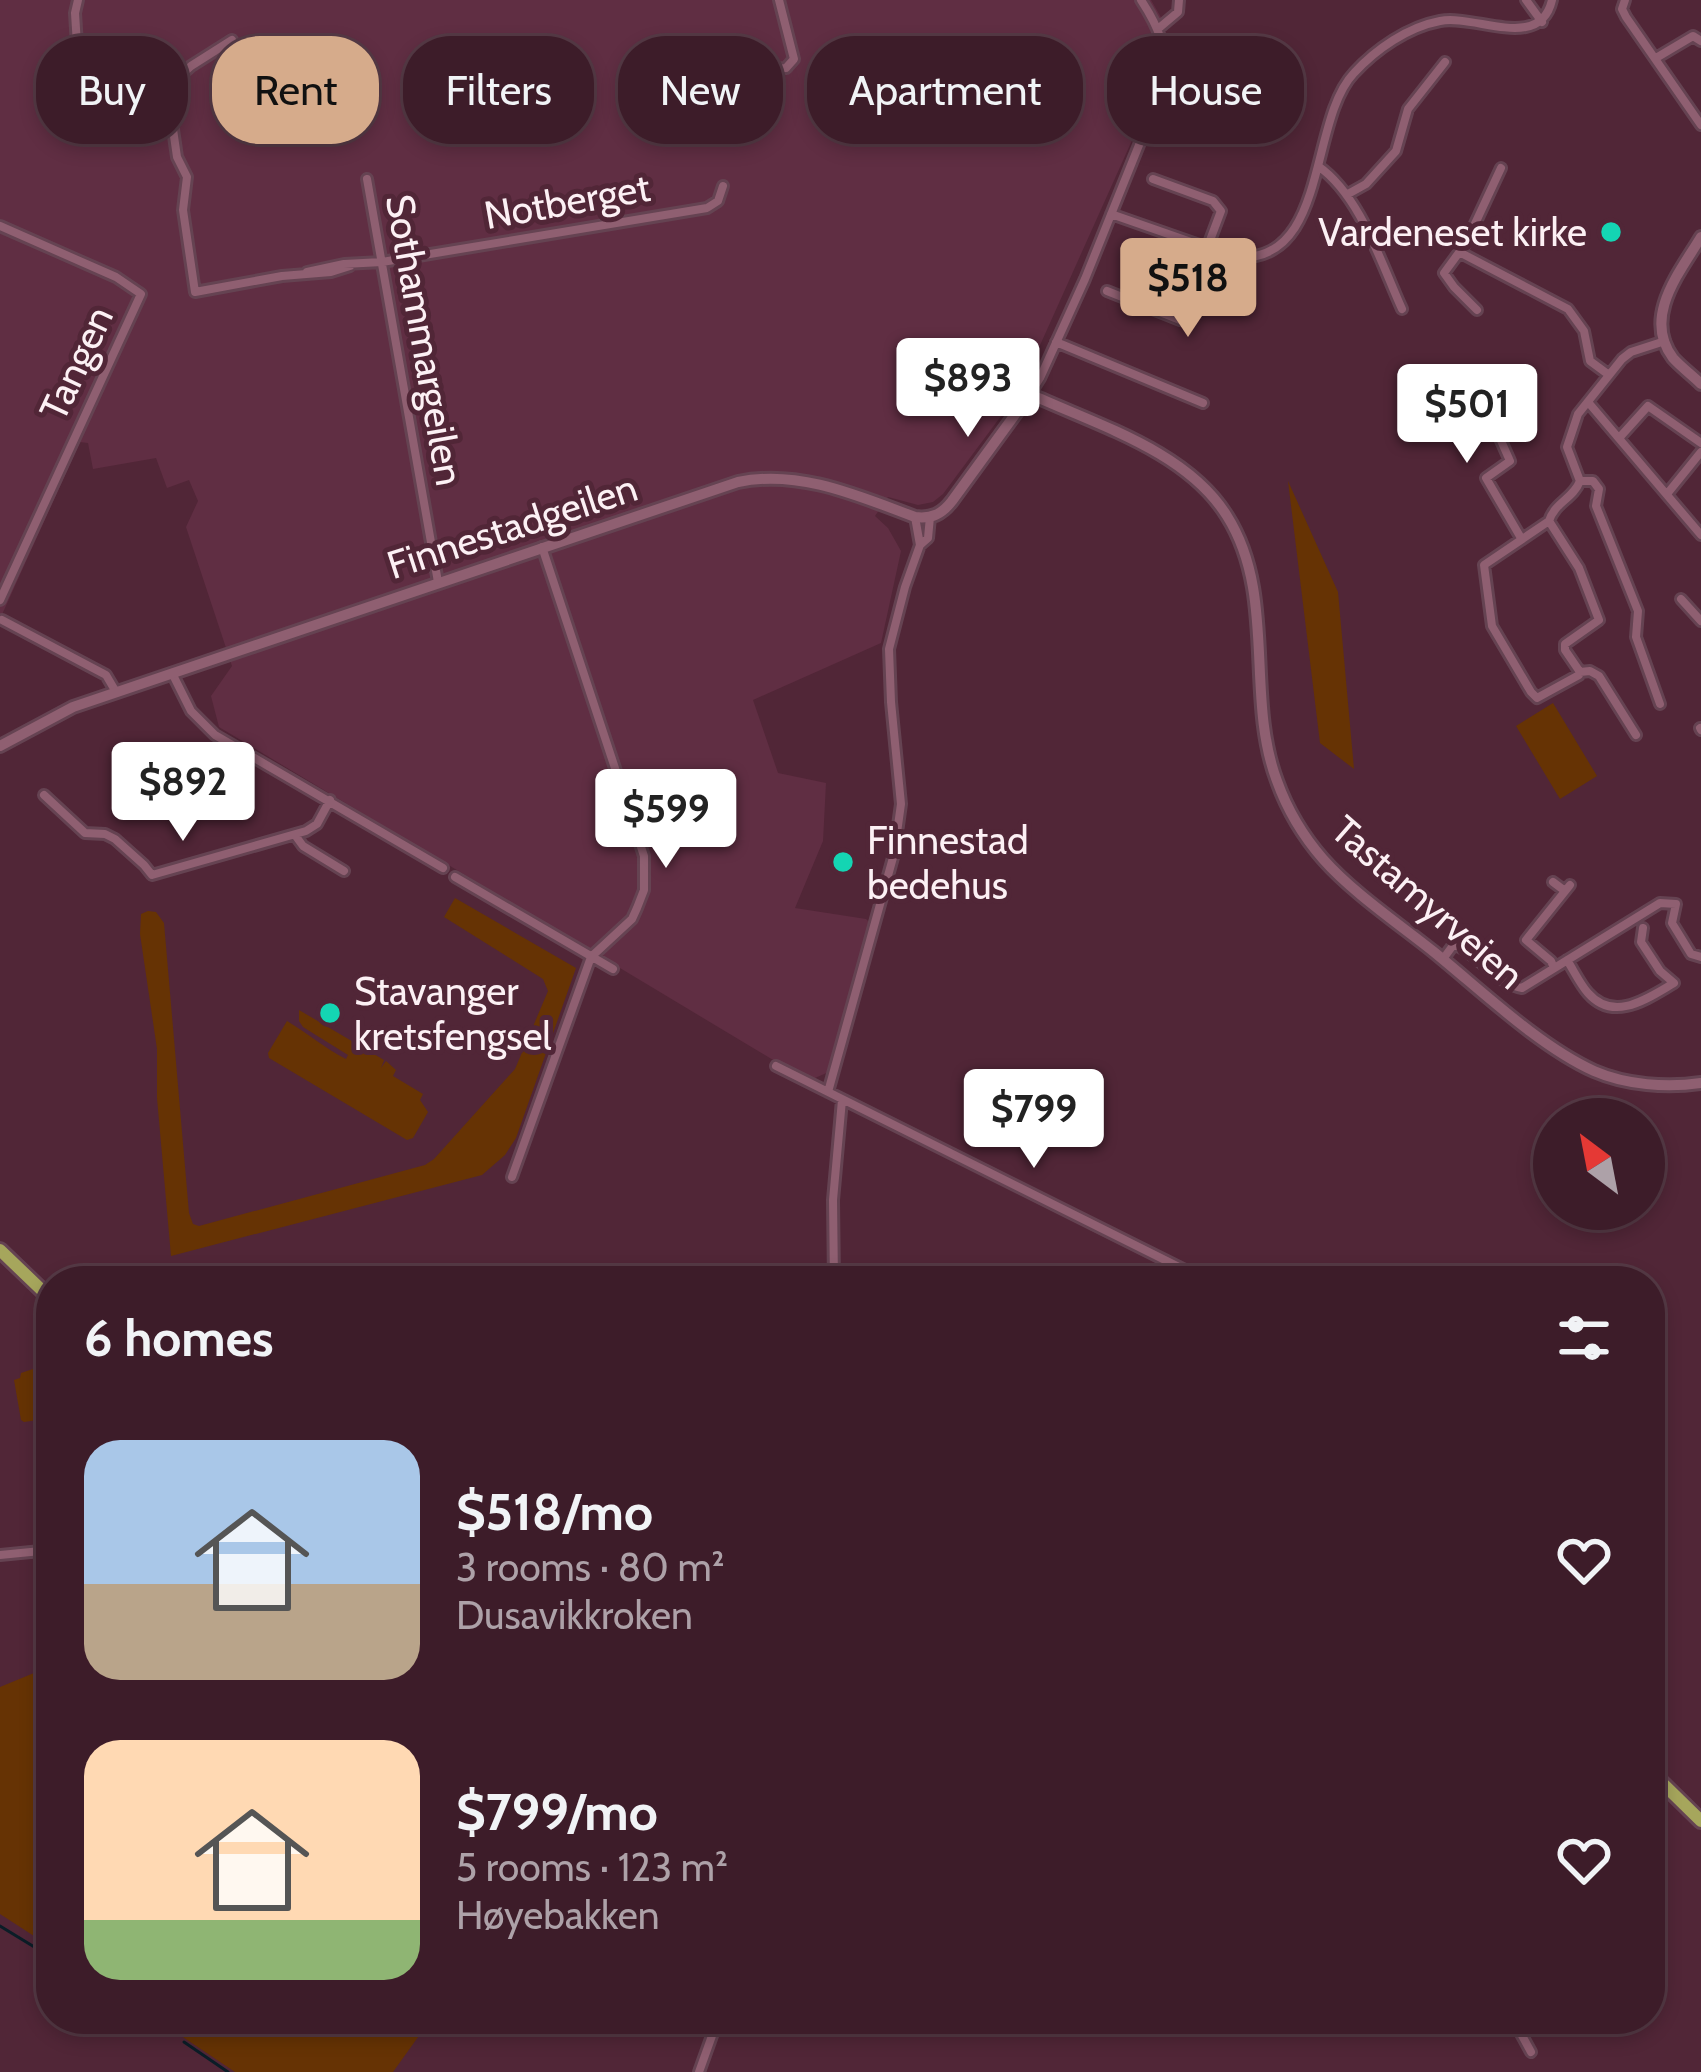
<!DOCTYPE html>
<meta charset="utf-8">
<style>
:root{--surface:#3d1c29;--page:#442531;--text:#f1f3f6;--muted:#ada1a8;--line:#563a46;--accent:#d6ab8b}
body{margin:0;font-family:Cabin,sans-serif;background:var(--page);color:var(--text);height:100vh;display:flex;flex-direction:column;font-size:45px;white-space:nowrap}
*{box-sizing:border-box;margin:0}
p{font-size:39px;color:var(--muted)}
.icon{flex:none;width:66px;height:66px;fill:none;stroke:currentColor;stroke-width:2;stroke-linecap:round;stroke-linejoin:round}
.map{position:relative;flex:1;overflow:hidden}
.details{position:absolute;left:36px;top:1266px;width:1629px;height:768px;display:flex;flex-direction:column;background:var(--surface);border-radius:48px;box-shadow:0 6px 18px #0003,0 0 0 3px var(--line)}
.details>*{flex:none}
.top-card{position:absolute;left:36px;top:36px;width:1629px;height:108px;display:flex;gap:24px}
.needle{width:78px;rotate:328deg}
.controls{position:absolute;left:1533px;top:1098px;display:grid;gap:24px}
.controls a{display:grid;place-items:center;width:132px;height:132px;border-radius:50%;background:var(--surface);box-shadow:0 6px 18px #0003,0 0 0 3px var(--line);font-size:60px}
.price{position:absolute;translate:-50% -102px;padding:0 27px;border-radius:12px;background:#fff;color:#222;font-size:39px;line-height:78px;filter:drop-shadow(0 3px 6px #0008)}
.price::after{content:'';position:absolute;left:50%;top:72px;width:36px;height:27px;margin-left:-18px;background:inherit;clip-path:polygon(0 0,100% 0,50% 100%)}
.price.on{background:var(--accent);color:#111}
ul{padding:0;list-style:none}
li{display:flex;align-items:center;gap:36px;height:300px;padding:0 48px}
li span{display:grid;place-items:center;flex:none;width:336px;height:240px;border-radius:36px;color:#555}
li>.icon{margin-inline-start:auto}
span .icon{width:144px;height:144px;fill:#fffc;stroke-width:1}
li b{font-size:51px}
h2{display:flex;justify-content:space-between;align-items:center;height:144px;padding:0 48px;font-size:51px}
.tag{padding:0 42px;border-radius:48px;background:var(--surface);box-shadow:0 6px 18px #0003,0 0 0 3px var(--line);font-size:42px;line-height:108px}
.tag.on{background:var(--accent);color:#111}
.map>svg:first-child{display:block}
</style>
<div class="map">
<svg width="1701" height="2072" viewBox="0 0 1701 2072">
<rect width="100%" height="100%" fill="#512637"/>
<!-- built -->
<path fill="#602e43" d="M0,0H1151L1166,26L1138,127L1019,392L943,494L933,502L918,505L888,497L875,516L888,528L901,551L881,643L753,700L778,773L826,783L823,841L795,908L866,919L870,923L831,1071L808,1081L219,727L211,696L232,666L186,527L198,501L189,480L167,488L156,458L93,469L88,443L80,442L0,619Z"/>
<!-- green -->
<path fill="#663304" d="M1288,481L1338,592L1354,769L1320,743Z
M1553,703L1597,776L1560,799L1516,726Z
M455,898L576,968L516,1138L505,1155L482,1175L171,1256L157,1098V1049L140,934L141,914L148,911L156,912L164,923L189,1213L193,1224L199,1226L425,1165L434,1159L515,1069L548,991L543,979L444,917Z
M299,1010L384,1060L381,1068L386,1061L396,1070L393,1076L423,1094L420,1100L428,1112L413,1138L407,1140L269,1058L268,1053L287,1021C306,1032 326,1049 346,1059L348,1055L303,1027L299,1021Z
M51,1363V1418L24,1422L21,1420L14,1380L20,1378L21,1373Z
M51,1666V1947L0,1914V1687Z
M156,2019H431L393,2072H235Z"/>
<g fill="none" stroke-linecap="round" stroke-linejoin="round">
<!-- stream -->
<path stroke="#0b1d27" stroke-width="3" d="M0,1926L36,1948
M184,2042L228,2072"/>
<defs>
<path id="minor" d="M78,0L75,13L77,45L83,72L89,82L105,91L167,88L191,66L232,40
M1526,0L1542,22
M1625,0L1622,9L1626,17L1701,125
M1159,28L1178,12L1179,0
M1656,58L1693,36L1701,41
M753,70L786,68L794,59L779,0
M167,88L177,157L187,177L183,210L195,292L282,276L331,272L350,266
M1318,166C1360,195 1381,263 1402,309
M367,179L438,582
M1348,194L1366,184L1396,151L1408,109L1445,62
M1111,214L1234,257C1329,266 1308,121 1354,73C1376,49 1408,27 1440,21C1476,14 1540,52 1552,0
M0,226L116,277L141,294L0,600
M1461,253L1568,309L1584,331L1590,361L1609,375
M307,272L344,264L382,262L707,208L718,201L723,186
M1107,291L1180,320L1221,211L1213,201L1153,179
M1477,310L1454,287L1444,273L1466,243L1501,168
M1056,342L1203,403
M1468,376L1487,409L1510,461L1486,478L1521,538
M953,378L994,377L1030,394L1040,378L1085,279L1164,83C1167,48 1160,29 1141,0
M1588,402L1701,535
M1620,437L1648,406L1701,443
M1580,481H1593L1599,489L1596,506L1638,611L1636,637L1660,704
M1667,494L1701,452
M915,517L920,545
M1549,521L1579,568L1599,620L1565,644V650L1580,672L1579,675L1537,698L1531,692L1492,626L1484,565Z
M1549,521C1555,502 1573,499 1580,481L1567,447L1578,414L1622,359L1631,352L1665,341
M1681,599L1701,621
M2,620L106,675L116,692
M1580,672L1590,671L1599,676L1636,735
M172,673L191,711L215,735L443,868
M1700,728L1701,730
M44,795L85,833L105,834L115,839L144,865L152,875L306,831L317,824L330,800
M295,835L303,846L344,871
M455,877L613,969
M1553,882L1565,891
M1443,959L1454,944C1478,954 1497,984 1522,988L1660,903L1676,904L1672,923L1691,954L1701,957
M1567,960C1574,971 1580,984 1588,993C1614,1023 1648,998 1674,983L1660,971L1641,942L1643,928
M1554,968L1551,961L1526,940L1570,885
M776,1066L1207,1281
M828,1092L894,854L901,804L891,702L889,649L905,587L920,545L928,538L930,517
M512,1177L591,957L632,919L637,908L644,890V856L542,547
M834,1281L833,1200L842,1100
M0,1555L51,1550
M1513,2019L1531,2052
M699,2072L718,2019"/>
<path id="secondary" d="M1701,237C1680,272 1642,317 1673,358C1681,367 1692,375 1701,384
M0,746L73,707L738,482C799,469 859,496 915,517C932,519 942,514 952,501L1030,394C1097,425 1187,451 1227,516C1277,595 1245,697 1277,781C1287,809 1303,836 1323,859C1352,892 1399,924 1434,952C1482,991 1539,1046 1594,1071C1626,1085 1667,1088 1701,1083"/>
<path id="trunk" d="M0,1250L51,1299
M1650,1771L1701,1821"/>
</defs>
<!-- minor casing -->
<use href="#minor" stroke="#654352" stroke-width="14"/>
<!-- secondary casing -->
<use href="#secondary" stroke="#654352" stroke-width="16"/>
<!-- trunk casing -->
<use href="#trunk" stroke="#654352" stroke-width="18"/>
<!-- minor -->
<use href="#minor" stroke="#8f5f71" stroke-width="8"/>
<!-- secondary -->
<use href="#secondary" stroke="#8f5f71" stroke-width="10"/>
<!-- trunk -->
<use href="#trunk" stroke="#a6a65c" stroke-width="12"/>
</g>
<!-- markers -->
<g fill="#14d5b3" stroke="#512637" stroke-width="4.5">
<circle cx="1611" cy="232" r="12"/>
<circle cx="843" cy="862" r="12"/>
<circle cx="330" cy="1013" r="12"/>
</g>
<g text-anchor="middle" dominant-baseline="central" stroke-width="10" stroke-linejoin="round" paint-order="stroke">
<!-- street labels -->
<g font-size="39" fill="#fcf0f4" stroke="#512637">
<text transform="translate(567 201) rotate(-10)">Notberget</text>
<text transform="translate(425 340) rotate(80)">Sothammargeilen</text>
<text transform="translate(76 363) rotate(-65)">Tangen</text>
<text transform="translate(512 526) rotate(-18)">Finnestadgeilen</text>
<text transform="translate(1428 902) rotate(41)">Tastamyrveien</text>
</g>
<!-- poi labels -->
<g font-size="39" fill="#fcf0f4" stroke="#512637" text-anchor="start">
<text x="1587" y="232" text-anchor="end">Vardeneset kirke</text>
<text x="867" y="840">Finnestad<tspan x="867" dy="45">bedehus</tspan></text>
<text x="354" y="991">Stavanger<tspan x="354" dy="45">kretsfengsel</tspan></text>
</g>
</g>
</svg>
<div class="controls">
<a><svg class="needle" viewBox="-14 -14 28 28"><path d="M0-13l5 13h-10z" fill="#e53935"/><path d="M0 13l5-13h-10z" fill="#ada1a8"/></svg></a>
</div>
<b class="price on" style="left:1188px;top:340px">$518</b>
<b class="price" style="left:968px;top:440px">$893</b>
<b class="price" style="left:1467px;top:466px">$501</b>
<b class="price" style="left:183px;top:844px">$892</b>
<b class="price" style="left:666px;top:871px">$599</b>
<b class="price" style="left:1034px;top:1171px">$799</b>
<div class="top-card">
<a class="tag">Buy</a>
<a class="tag on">Rent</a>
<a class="tag">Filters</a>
<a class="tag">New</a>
<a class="tag">Apartment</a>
<a class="tag">House</a>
</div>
<section class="details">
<h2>6 homes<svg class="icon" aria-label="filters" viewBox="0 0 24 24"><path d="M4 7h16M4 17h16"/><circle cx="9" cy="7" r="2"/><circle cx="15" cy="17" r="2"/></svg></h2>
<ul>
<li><span style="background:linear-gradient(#a9c7e8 60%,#b9a48a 0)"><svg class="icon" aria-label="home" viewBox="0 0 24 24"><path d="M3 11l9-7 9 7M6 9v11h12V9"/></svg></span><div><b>$518/mo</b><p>3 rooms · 80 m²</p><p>Dusavikkroken</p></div><svg class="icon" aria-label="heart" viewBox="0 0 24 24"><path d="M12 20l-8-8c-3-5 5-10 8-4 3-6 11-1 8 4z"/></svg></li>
<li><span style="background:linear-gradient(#ffd9b3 75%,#8fb573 0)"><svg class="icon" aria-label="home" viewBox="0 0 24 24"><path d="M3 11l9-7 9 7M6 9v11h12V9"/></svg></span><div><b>$799/mo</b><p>5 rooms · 123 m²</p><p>Høyebakken</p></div><svg class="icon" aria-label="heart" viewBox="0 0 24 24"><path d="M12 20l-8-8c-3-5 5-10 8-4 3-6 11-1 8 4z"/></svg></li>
</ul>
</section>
</div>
